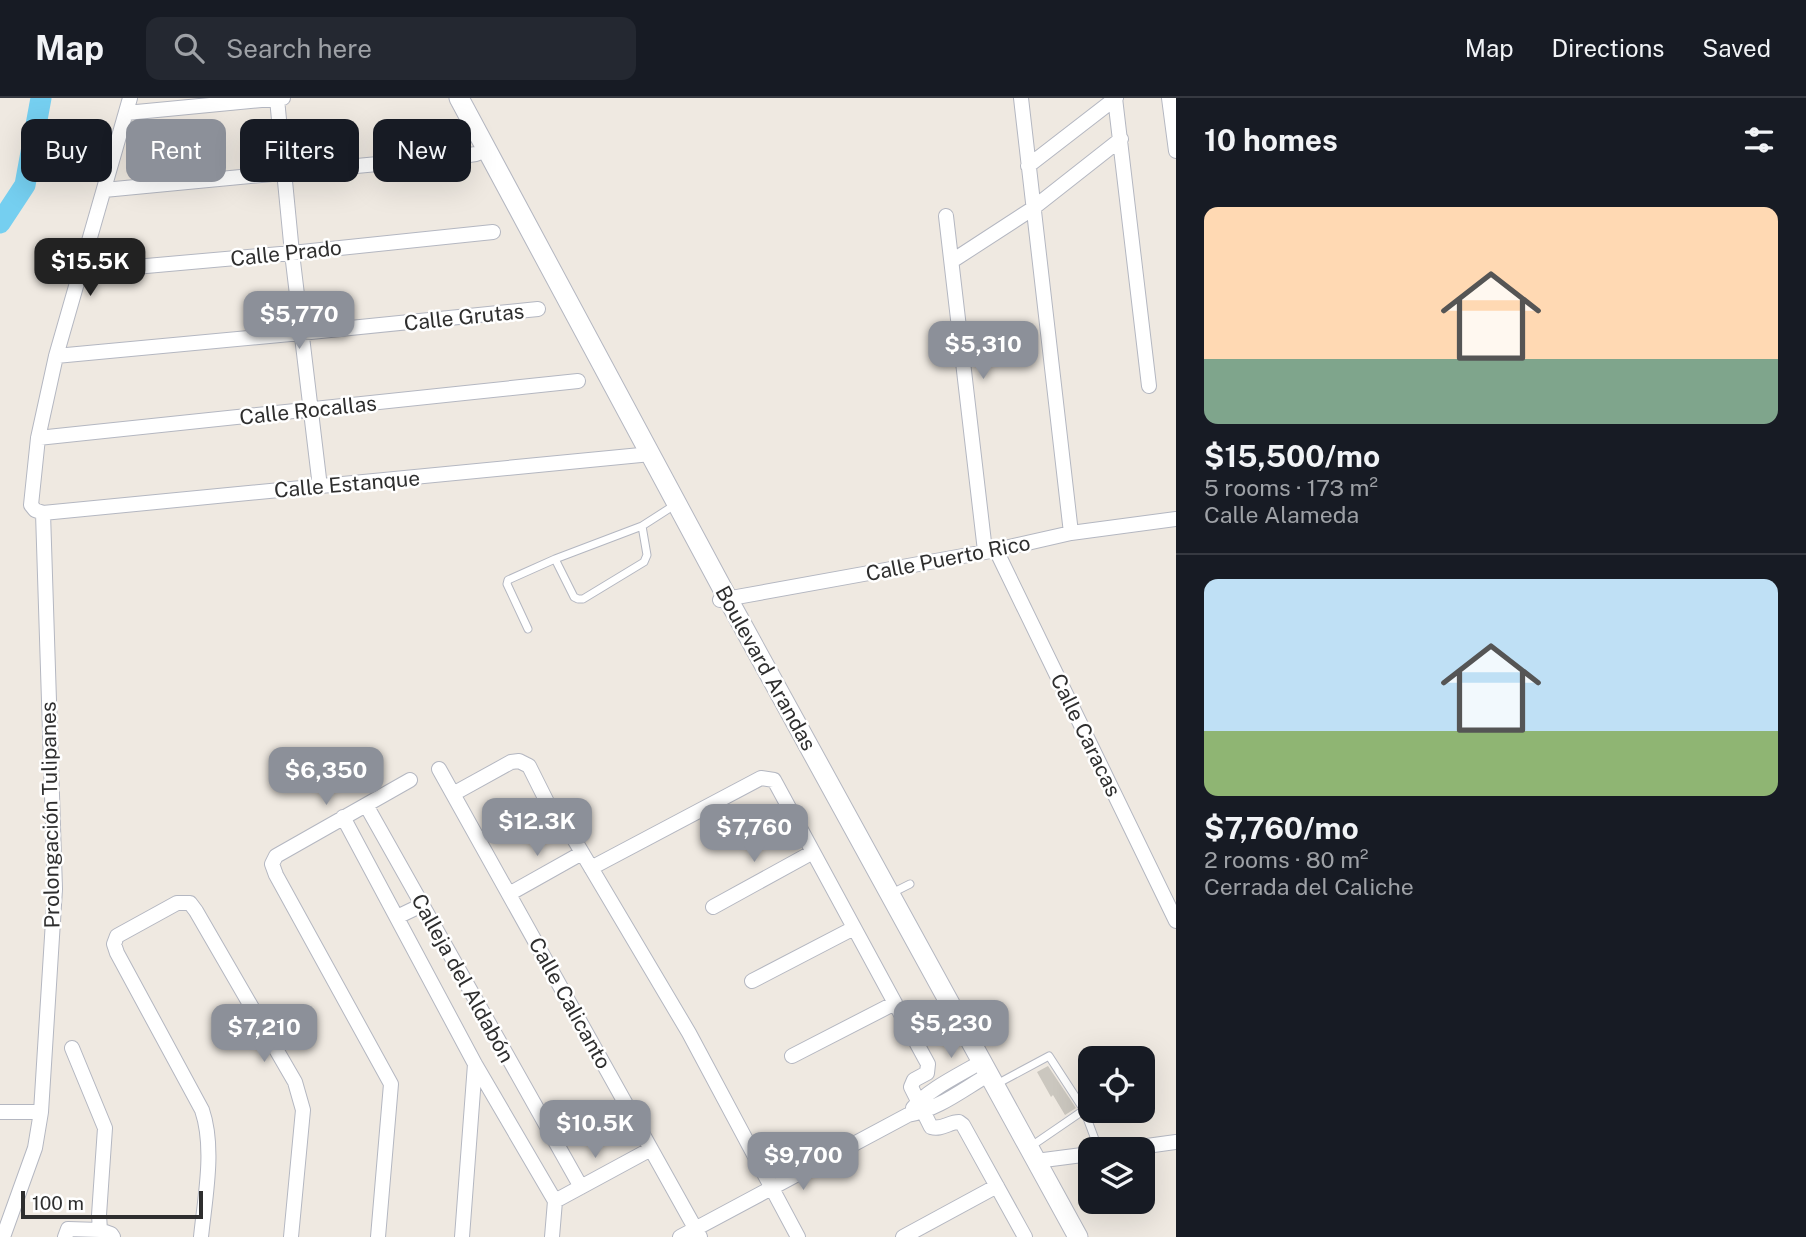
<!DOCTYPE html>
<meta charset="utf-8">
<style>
:root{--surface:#171b24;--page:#242831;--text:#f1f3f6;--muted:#9ea1a6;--line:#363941;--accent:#8c9099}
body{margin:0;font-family:"Public Sans",sans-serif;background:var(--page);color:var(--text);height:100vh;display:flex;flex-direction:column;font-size:26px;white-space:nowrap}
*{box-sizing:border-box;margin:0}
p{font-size:23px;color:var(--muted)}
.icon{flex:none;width:38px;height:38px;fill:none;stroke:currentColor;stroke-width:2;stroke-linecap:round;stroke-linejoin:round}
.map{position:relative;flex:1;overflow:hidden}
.details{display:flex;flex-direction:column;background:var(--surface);width:630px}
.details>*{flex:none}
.guide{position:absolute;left:21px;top:21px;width:665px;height:63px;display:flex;gap:14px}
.tools{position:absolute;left:1078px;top:948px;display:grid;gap:14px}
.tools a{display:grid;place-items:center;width:77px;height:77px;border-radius:14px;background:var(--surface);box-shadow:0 7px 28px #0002;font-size:35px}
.scale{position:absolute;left:21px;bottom:18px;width:182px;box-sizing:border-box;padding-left:7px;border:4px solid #2e2e2e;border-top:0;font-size:19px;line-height:24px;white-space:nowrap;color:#2e2e2e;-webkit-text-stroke:5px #fff;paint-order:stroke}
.price{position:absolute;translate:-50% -60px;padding:0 16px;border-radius:14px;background:var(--accent);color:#fff;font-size:23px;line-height:46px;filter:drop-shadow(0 2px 4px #0008)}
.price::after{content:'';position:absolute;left:50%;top:42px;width:21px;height:16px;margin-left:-10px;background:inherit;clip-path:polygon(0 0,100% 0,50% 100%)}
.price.current{background:#222;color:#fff}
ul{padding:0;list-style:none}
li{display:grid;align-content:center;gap:14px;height:371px;padding:0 28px}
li+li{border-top:2px solid var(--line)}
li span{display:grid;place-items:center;height:217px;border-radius:14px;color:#555}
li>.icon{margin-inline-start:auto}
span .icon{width:126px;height:126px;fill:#fffc;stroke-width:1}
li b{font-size:30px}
h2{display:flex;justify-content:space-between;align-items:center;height:84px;padding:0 28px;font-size:30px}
.chip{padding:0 24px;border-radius:14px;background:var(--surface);box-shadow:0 7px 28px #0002;font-size:24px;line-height:63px}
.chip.current{background:var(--accent);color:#fff}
header{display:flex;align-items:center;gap:42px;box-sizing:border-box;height:98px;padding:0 35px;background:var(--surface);border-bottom:2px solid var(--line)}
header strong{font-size:33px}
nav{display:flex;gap:38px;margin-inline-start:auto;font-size:24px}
.search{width:490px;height:63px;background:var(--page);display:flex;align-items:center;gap:18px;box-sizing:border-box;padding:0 24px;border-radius:14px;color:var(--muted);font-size:26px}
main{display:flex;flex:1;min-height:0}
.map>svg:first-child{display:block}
</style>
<header>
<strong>Map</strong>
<div class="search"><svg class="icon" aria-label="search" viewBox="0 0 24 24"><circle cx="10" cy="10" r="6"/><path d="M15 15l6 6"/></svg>Search here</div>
<nav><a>Map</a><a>Directions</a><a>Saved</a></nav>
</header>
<main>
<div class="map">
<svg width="1176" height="1139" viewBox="0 0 1176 1139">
<rect width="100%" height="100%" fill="#efe9e1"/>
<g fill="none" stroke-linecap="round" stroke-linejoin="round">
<!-- river -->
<path stroke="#75cff0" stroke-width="21" d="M0,125L25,87L41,0"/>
</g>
<!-- building -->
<path fill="#cbc7bf" d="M1048,968L1076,1010L1065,1017L1053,997L1051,999L1037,974Z"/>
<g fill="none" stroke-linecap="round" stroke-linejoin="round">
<defs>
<path id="lane" d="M555,461L574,499L578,501H583L644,464L647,457L642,428
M528,531L507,486L508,482L555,461L642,428L670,410
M890,796L910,786
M995,987L1049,958L1084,1012L1030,1049
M1084,1012L1099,1052"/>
<path id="street" d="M1021,0L1071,435
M1115,0L1149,288
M1169,0L1176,53
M277,1L292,155L320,389
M126,15L283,0
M1028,68L1116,0
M104,92L462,58L476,56L487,52
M946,118L985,453
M952,163L1032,111L1121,41
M79,174L292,155L493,134
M56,258L301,235L538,211
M38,340L578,283
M43,415L651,356
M43,415L35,412L31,407L38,340L56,258L130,0
M996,452L1176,823
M720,502L996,452L1071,435L1176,421
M439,671L700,1139
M453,696L511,664L519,663L529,668L559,728L574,741L689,935L798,1139
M366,707L581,1089
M343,719L475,966L555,1103
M591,770L761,680L774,682L928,966L927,975L914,982L911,989L931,1029C942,1032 949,1024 959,1024L963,1027L1025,1139
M509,796L582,755
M713,809L813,754
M397,819L422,807
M752,883L854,830
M72,950L105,1030L99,1117L100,1132L111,1136L113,1139
M792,958L895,905
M913,1010C927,992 961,976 981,964
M0,1014H41
M1118,1052L1176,1044
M1036,1063L1090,1056
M555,1103L651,1051
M3,1139L35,1050L41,1014L55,791L43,415
M65,1139L68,1131L100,1132
M201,1139C205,1099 215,1050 202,1012L117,855L114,846L117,838L177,805H190L196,813L295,984L303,1012L291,1139
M378,1139L391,986L276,777L272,766L276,758L410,682
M462,1139L475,966
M552,1139L555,1103
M680,1139L908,1017C939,1011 962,992 988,977
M903,1139L997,1088"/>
<path id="secondary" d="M459,0L728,501L1078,1139"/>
</defs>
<!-- lane casing -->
<use href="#lane" stroke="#b4b7c1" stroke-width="9"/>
<!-- street casing -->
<use href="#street" stroke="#b4b7c1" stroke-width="16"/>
<!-- secondary casing -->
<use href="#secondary" stroke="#b4b7c1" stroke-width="21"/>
<!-- lane -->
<use href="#lane" stroke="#fff" stroke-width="7"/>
<!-- street -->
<use href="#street" stroke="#fff" stroke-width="14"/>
<!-- secondary -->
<use href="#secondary" stroke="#fff" stroke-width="19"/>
</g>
<g text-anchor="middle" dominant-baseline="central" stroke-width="5" stroke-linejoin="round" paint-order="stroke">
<!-- street labels -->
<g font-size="21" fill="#2e2e2e" stroke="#fff">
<text transform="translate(286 155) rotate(-6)">Calle Prado</text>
<text transform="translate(464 219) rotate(-6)">Calle Grutas</text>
<text transform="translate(308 312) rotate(-6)">Calle Rocallas</text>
<text transform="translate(347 386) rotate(-5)">Calle Estanque</text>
<text transform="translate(948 460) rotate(-11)">Calle Puerto Rico</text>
<text transform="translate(766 570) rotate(61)">Boulevard Arandas</text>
<text transform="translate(1086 637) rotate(64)">Calle Caracas</text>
<text transform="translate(50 717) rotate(-91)">Prolongación Tulipanes</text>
<text transform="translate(463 880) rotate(61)">Calleja del Aldabón</text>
<text transform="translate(570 905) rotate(61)">Calle Calicanto</text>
</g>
</g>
</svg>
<div class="tools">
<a><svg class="icon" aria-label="locate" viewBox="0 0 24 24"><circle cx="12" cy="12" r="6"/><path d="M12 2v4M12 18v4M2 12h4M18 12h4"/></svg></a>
<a><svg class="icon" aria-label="layers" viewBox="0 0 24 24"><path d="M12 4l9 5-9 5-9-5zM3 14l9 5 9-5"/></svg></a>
</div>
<div class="scale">100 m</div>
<b class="price current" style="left:90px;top:200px">$15.5K</b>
<b class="price" style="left:299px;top:253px">$5,770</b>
<b class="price" style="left:983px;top:283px">$5,310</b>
<b class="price" style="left:326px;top:709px">$6,350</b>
<b class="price" style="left:537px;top:760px">$12.3K</b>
<b class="price" style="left:754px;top:766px">$7,760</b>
<b class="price" style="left:951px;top:962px">$5,230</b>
<b class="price" style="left:264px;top:966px">$7,210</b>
<b class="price" style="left:595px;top:1062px">$10.5K</b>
<b class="price" style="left:803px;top:1094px">$9,700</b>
<div class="guide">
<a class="chip">Buy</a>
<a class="chip current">Rent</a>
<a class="chip">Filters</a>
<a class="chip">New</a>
</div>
</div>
<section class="details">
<h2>10 homes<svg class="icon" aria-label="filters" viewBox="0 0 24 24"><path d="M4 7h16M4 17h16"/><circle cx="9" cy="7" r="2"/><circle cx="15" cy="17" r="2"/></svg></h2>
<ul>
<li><span style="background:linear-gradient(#ffd9b3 70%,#7fa58c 0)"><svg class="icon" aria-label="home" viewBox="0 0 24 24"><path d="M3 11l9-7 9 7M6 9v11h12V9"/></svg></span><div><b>$15,500/mo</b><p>5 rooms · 173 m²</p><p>Calle Alameda</p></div></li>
<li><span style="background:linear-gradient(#bfe0f5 70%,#8fb573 0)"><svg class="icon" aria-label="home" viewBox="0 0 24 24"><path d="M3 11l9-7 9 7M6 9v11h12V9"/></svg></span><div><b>$7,760/mo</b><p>2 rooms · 80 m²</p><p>Cerrada del Caliche</p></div></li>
</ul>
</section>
</main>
